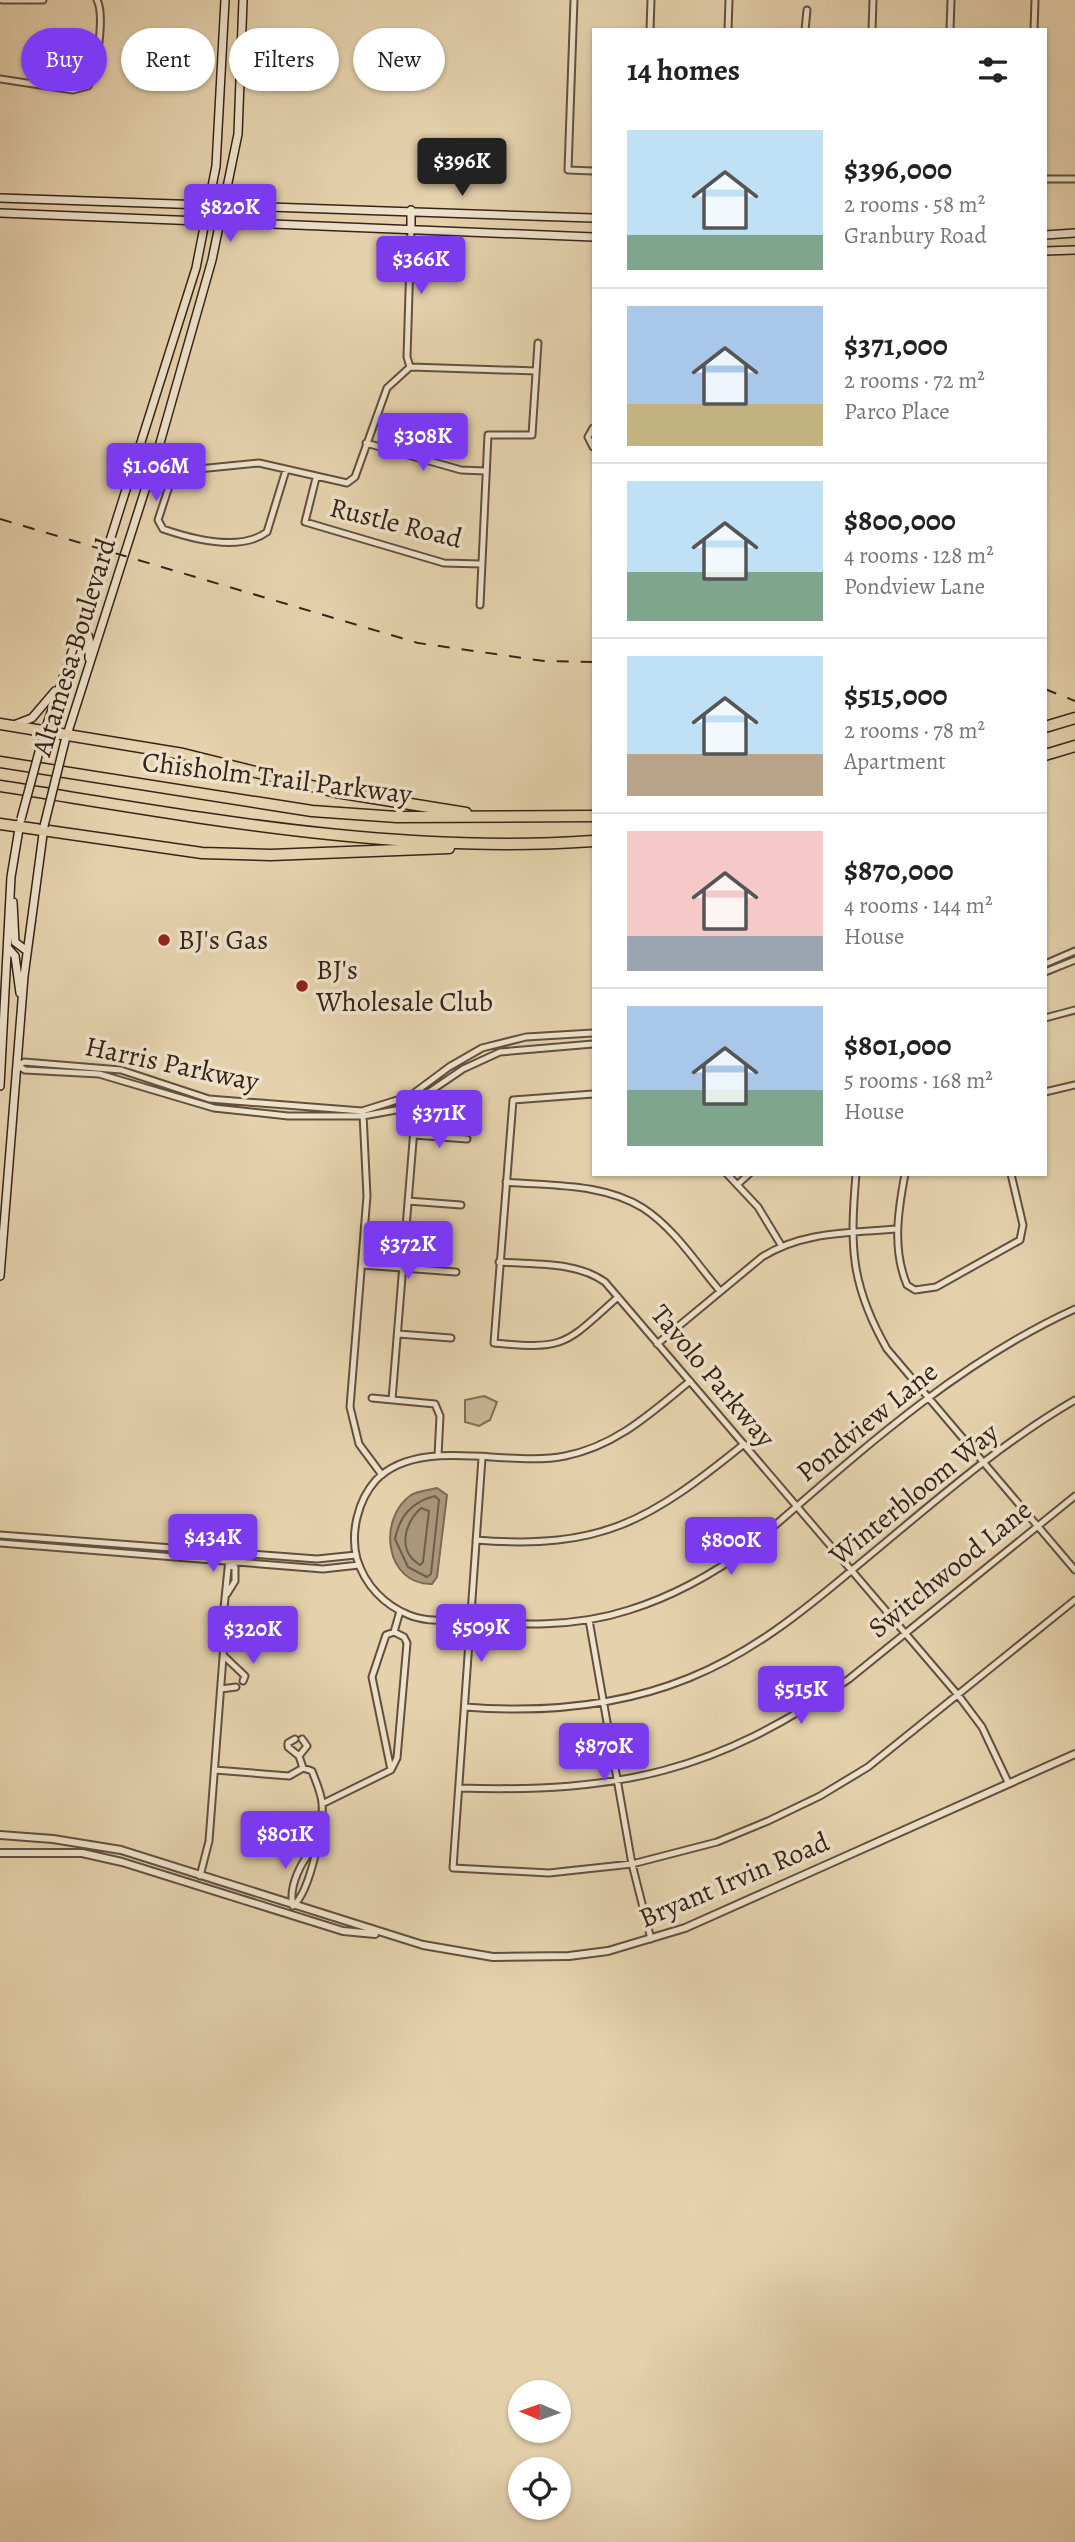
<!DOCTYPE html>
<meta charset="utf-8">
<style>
:root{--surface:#fff;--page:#f6f6f6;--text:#222;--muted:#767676;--line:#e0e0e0;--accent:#7c3aed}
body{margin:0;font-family:Alegreya,serif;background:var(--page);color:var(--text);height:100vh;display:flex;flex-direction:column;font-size:26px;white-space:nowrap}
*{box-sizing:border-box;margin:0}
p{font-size:23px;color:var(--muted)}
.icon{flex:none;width:38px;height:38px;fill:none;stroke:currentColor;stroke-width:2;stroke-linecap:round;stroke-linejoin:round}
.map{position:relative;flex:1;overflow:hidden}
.details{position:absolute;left:592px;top:28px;width:455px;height:1148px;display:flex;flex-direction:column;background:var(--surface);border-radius:0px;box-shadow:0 2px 5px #0004}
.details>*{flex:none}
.hud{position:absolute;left:21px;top:28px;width:466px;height:63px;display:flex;gap:14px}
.needle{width:46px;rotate:272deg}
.buttons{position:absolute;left:508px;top:2380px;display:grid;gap:14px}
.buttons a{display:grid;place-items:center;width:63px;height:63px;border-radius:50%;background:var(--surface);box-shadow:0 2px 5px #0004;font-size:35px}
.price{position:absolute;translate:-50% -60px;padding:0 16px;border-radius:7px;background:var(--accent);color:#fff;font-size:23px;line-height:46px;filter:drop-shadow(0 2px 4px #0008)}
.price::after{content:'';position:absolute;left:50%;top:42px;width:21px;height:16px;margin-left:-10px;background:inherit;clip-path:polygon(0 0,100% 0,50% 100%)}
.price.on{background:#222;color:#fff}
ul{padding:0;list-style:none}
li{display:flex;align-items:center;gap:21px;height:175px;padding:0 35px}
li+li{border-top:2px solid var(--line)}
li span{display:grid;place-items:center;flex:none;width:196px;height:140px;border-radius:0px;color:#555}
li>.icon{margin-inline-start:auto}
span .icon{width:84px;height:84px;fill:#fffc;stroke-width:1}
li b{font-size:30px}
h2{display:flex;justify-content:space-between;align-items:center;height:84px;padding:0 35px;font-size:30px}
.tag{padding:0 24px;border-radius:32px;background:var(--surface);box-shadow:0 2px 5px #0004;font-size:24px;line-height:63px}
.tag.on{background:var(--accent);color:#fff}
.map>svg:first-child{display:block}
</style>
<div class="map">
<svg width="1075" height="2542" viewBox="0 0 1075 2542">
<rect width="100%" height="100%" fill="#e5d2ad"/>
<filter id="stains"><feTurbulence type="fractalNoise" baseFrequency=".00286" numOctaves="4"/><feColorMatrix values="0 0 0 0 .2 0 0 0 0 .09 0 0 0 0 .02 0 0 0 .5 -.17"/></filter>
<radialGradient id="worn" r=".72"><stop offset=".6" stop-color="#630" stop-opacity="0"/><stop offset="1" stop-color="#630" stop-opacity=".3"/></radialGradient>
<!-- green -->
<path fill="#c8b494" stroke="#806c57" stroke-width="2" d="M484,1396L497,1402L490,1420L479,1426L465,1422V1400Z"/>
<!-- water -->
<path fill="#aa967b" stroke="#7c6854" stroke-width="2" d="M437,1488L447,1495L437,1577L432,1584C385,1585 377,1519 411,1495C418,1491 430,1490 437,1488Z"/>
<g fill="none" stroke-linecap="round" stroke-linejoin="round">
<!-- shore -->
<path stroke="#715c4a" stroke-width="2" d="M435,1496L439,1500L431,1574L427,1577L408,1567L395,1539C400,1515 412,1502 435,1496Z
M421,1508L429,1511L423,1562L420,1565C397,1551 404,1524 421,1508Z"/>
<defs>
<path id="minor" d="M2,0H43
M574,0L568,170L593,171
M650,30L651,0
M728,30L729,0
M805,30L807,10
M872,30L873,0
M950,30L951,0
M1034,30L1035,0
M0,79L73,90L88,86C97,71 105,15 97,0
M1045,179H1075
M410,367L407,357L411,229
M593,428L588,437L593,447
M366,443L461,470L485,471
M176,465L173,458L164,455L154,460L161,467L169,469L176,465L198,469L259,463L347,483L355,477L387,388L410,367L536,371
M176,465L158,520L163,529C192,539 240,552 267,532L286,470
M316,478L305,522L444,563L481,564
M480,605L488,435H532L538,343
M1045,964L1075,951
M1045,972L1075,960
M1045,1018L1075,1010
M18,1066L24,1062L121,1070L209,1099L362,1111L410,1096L449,1067L482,1048L526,1037L593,1033
M18,1066L25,1070L99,1074L214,1108L288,1116H363L396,1110L413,1103L463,1069L500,1052L593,1044
M1045,1092L1075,1085
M593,1094L513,1100L494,1343C567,1350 565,1344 618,1297
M363,1114L367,1196L350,1407L359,1444L382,1475
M414,1135L467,1139
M727,1174L758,1207L781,1245
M856,1174C850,1246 850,1284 887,1349L1075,1570
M905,1174C898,1211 892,1249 907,1285L915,1290L936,1287L1020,1240L1023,1225L1011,1174
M506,1182C551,1186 603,1183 643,1208C674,1228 696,1263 720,1291
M738,1184L749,1174
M408,1201L461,1205
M499,1262C534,1265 576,1261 605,1282L958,1695L982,1727L1008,1782
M362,1265L456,1272
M398,1334L451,1338
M657,1344L762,1257C803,1231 850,1233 897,1229
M690,1381C651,1413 616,1446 565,1456C508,1468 420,1435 376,1480C358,1500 350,1533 357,1559C365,1585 384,1605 409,1615C426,1622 445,1620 462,1621C518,1625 574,1628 629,1610C674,1596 713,1574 750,1547C852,1459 952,1365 1075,1309
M372,1398L435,1404L440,1416L438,1456
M392,1400L414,1129L407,1105
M482,1458L453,1868L549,1873L632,1864L717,1842L768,1821L820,1796L868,1767L1075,1600
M0,1535L317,1559L356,1555
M476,1540C602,1550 649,1521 744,1444
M0,1543L323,1569L359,1565
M227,1594L235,1581V1567L229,1565
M589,1620L632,1864L651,1939
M394,1632L400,1611
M231,1636L279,1639
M224,1656L245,1676L243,1681
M221,1689L236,1687
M465,1707C542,1713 618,1707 689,1678C751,1653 801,1613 852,1570C924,1511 994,1447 1075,1400
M295,1739L288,1743V1747L299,1756
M302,1739L307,1746L299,1756L303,1768
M215,1770L289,1776L303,1768L312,1771C316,1782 321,1792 322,1803C324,1825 310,1892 293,1906
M459,1788C619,1793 716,1772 849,1679L1075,1496
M322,1804L391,1770L372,1677L386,1635L394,1632L404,1637L407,1643L397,1758L391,1770
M200,1876L209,1841L224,1644L231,1636L224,1608L229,1559
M293,1906C288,1886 302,1860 315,1846"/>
<path id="tertiary" d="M0,1835L53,1839L121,1850L423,1945L493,1957L569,1956L608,1951L685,1928L1075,1754
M0,1853H82L122,1862L343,1931L375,1934"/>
<path id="secondary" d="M0,198L593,218
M0,213L593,237
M411,229V210
M1045,235L1075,233
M1045,251L1075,250
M80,628C93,634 89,645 89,658
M14,725L32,718L55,691
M43,736L106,553L196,268L216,166L225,0
M66,738L160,443L212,260L238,134L243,0
M13,902L15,942L27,951
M8,948L15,956L20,993
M0,1086L11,877L20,823
M0,1276L24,976L44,827"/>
<path id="motorway" d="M0,724L183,754L336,792L466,813
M1045,727L1075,718
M1045,755L1075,746
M0,762L312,811L397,817L593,816
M0,786C197,817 393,855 593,841
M0,824L202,853L271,855L449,848"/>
</defs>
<!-- minor casing -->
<use href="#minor" stroke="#634f3f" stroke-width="9"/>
<!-- tertiary casing -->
<use href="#tertiary" stroke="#634f3f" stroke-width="10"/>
<!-- secondary casing -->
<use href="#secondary" stroke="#38231a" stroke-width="10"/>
<!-- motorway casing -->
<use href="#motorway" stroke="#38231a" stroke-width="13"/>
<!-- minor -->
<use href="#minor" stroke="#eee2ca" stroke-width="5"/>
<!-- tertiary -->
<use href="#tertiary" stroke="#eee2ca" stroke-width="6"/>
<!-- secondary -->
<use href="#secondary" stroke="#eee2ca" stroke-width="7"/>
<!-- motorway -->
<use href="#motorway" stroke="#e5d2ad" stroke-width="10"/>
<!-- rail -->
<path stroke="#38231a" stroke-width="2" stroke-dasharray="12 12" stroke-linecap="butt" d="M0,519L418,643L544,661L593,662
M1045,689L1075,701"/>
<defs>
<path id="secondary-bridge" d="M21,819L43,737
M44,826L65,741"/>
</defs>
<!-- secondary-bridge casing -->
<use href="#secondary-bridge" stroke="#38231a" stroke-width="10" stroke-linecap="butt"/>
<!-- secondary-bridge -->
<use href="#secondary-bridge" stroke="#eee2ca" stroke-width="7"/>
</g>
<!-- markers -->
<g fill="#8f2418" stroke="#eee2ca" stroke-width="2.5">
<circle cx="164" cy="940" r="7"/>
<circle cx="302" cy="986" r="7"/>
</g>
<g text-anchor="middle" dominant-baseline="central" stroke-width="7" stroke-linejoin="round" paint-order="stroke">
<!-- street labels -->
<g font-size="28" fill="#38231a" stroke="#eee2ca">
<text transform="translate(396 523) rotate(14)">Rustle Road</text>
<text transform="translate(74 647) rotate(-73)">Altamesa Boulevard</text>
<text transform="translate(277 778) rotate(7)">Chisholm Trail Parkway</text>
<text transform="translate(172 1064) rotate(12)">Harris Parkway</text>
<text transform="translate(713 1376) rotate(50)">Tavolo Parkway</text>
<text transform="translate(867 1422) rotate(-39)">Pondview Lane</text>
<text transform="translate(914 1494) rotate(-39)">Winterbloom Way</text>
<text transform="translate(950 1569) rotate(-39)">Switchwood Lane</text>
<text transform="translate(734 1880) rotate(-23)">Bryant Irvin Road</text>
</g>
<!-- poi labels -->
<g font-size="28" fill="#38231a" stroke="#eee2ca" text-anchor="start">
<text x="178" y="940">BJ's Gas</text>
<text x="316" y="970">BJ's<tspan x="316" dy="32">Wholesale Club</tspan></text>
</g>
</g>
<rect width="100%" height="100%" filter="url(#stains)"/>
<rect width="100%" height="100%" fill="url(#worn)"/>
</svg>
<div class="buttons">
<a><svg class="needle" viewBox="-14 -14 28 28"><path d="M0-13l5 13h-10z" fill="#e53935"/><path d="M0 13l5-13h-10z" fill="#767676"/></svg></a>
<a><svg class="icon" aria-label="locate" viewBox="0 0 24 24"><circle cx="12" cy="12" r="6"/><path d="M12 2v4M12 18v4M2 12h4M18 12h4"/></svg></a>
</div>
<b class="price on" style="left:462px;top:198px">$396K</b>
<b class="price" style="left:230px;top:244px">$820K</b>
<b class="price" style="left:421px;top:296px">$366K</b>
<b class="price" style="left:423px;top:473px">$308K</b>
<b class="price" style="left:156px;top:503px">$1.06M</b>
<b class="price" style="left:439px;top:1150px">$371K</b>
<b class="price" style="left:408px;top:1281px">$372K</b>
<b class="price" style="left:213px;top:1574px">$434K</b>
<b class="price" style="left:731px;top:1577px">$800K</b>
<b class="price" style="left:481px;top:1664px">$509K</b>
<b class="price" style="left:253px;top:1666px">$320K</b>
<b class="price" style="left:801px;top:1726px">$515K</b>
<b class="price" style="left:604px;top:1783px">$870K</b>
<b class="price" style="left:285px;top:1871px">$801K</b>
<div class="hud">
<a class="tag on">Buy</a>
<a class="tag">Rent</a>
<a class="tag">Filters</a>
<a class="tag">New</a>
</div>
<section class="details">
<h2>14 homes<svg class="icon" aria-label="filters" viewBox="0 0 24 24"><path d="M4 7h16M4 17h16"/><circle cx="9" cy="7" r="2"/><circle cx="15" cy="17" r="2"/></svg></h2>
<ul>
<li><span style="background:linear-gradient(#bfe0f5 75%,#7fa58c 0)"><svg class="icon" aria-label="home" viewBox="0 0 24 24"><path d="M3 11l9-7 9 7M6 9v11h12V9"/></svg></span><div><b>$396,000</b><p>2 rooms · 58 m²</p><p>Granbury Road</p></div></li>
<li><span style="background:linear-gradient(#a9c7e8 70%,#c2b280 0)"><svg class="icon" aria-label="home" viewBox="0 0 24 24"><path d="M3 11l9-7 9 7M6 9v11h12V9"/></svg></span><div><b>$371,000</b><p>2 rooms · 72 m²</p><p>Parco Place</p></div></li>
<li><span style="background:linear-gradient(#bfe0f5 65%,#7fa58c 0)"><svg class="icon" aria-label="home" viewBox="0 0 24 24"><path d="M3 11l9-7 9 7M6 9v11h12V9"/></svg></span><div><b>$800,000</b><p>4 rooms · 128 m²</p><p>Pondview Lane</p></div></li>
<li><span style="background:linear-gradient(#bfe0f5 70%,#b9a48a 0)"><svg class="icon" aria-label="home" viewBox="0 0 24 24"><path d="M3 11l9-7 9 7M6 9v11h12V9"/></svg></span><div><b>$515,000</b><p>2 rooms · 78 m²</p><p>Apartment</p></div></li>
<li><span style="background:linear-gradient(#f6c9c9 75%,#9aa5b1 0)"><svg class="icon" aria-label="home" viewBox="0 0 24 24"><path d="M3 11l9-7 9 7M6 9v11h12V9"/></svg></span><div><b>$870,000</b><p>4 rooms · 144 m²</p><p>House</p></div></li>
<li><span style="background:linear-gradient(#a9c7e8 60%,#7fa58c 0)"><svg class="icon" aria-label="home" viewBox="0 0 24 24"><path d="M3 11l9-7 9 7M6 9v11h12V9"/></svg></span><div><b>$801,000</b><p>5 rooms · 168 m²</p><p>House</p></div></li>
</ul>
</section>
</div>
